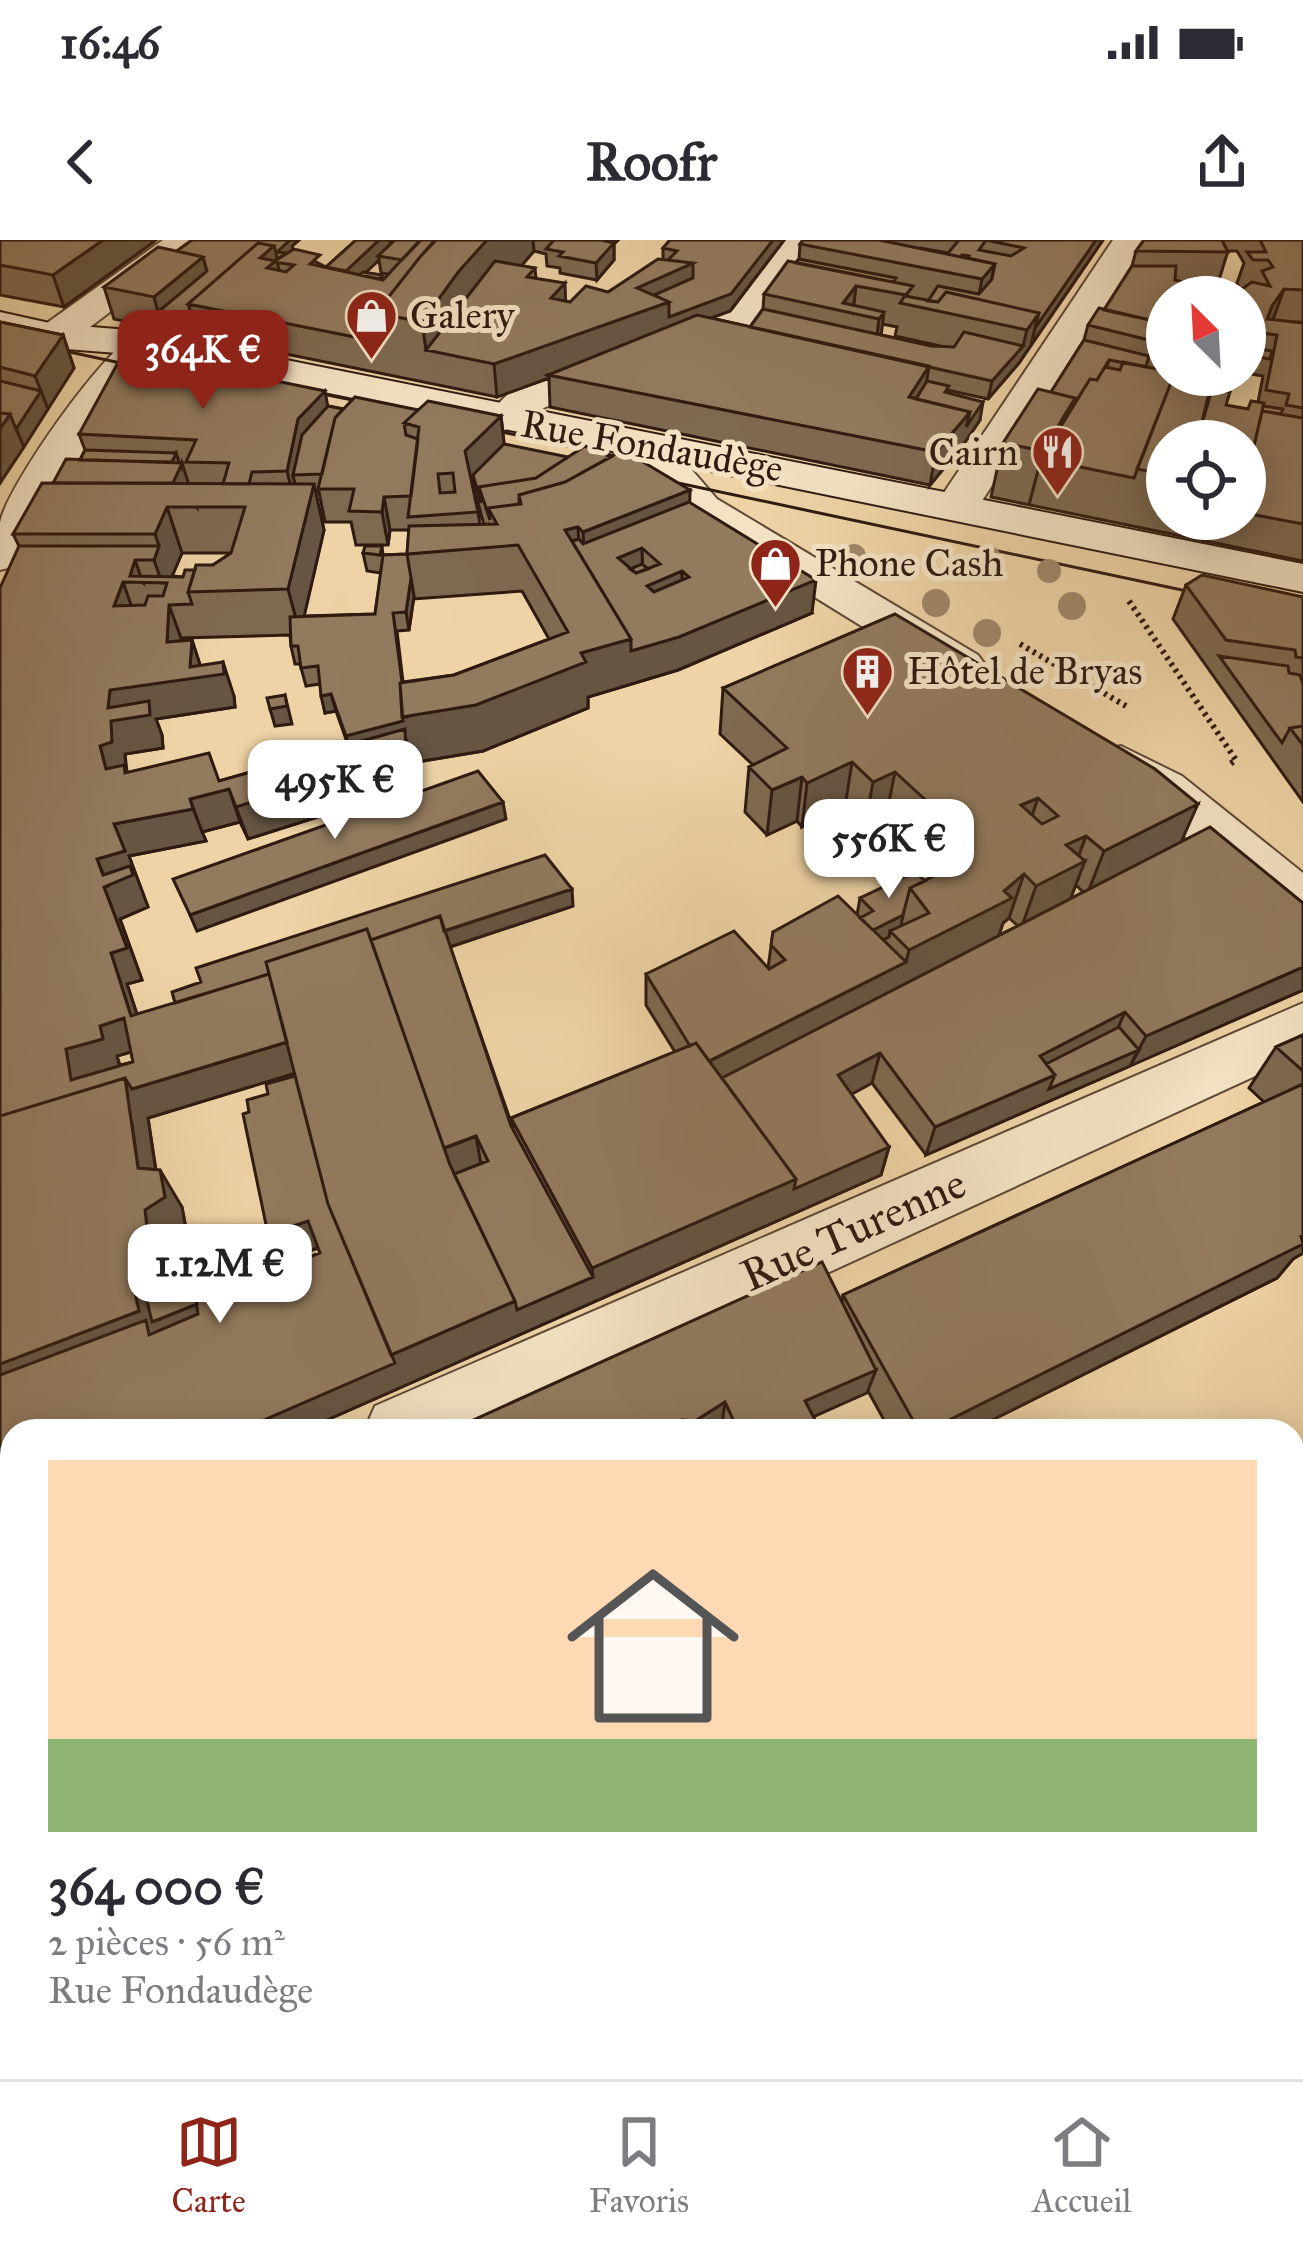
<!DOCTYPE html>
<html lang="fr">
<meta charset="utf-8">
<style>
:root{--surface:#fff;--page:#f2f2f3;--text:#2b2b33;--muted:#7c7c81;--line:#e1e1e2;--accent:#8f2418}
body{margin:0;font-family:"IM FELL Great Primer",serif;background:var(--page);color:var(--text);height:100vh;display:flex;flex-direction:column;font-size:45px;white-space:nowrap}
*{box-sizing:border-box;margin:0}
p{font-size:39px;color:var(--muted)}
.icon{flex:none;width:66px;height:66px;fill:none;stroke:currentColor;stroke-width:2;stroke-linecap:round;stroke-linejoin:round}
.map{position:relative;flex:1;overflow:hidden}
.drawer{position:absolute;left:0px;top:1179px;width:1305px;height:660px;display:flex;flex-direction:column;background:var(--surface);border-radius:36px 36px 0 0;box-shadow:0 6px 30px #0003}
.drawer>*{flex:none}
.needle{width:78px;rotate:336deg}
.fabs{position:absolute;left:1146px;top:36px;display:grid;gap:24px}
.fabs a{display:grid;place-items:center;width:120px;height:120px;border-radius:50%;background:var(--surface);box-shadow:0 6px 30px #0003;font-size:60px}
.price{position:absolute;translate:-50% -102px;padding:0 27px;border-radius:24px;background:#fff;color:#222;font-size:39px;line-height:78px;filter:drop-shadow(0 3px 6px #0008)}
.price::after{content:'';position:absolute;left:50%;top:72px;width:36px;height:27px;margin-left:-18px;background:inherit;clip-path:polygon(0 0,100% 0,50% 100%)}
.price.current{background:var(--accent);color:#fff}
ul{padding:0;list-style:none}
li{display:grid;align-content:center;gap:24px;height:636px;padding:0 48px}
li span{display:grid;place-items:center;height:372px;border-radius:0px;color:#555}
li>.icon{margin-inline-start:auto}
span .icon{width:216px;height:216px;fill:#fffc;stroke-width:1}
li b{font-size:51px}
.status{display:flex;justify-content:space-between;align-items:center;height:84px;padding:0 60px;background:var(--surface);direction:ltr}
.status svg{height:33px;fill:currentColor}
header{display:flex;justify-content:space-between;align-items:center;height:156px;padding:0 48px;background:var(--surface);font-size:54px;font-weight:700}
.tab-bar{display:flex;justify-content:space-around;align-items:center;height:168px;border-top:3px solid var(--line);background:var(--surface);font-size:33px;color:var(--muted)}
.tab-bar a{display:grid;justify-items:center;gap:6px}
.tab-bar .current{color:var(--accent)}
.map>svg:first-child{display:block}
</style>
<div class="status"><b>16:46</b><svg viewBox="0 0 49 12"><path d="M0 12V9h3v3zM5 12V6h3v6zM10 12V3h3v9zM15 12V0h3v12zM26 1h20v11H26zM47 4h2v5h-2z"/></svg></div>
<header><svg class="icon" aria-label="back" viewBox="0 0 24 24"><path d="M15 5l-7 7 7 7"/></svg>Roofr<svg class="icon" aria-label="share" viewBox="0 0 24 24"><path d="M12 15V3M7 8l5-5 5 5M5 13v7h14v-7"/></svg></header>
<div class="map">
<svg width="1303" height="1839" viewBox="0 0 1303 1839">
<rect width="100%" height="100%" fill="#edd3a5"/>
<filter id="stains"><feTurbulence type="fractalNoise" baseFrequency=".00167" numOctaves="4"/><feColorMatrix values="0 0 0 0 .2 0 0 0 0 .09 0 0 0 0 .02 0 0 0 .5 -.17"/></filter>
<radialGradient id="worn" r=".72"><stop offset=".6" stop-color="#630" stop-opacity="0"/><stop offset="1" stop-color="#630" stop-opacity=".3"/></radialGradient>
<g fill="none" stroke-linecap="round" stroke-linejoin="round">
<defs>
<path id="minor" d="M163,0H204L68,104H40L35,96L40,88Z
M786,0H822L759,86L538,170C522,185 513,194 489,188L483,179L510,152L733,70Z
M1113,0H1149L973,275H941L935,266Z
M142,91L161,103L125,141L16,326L0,330C0,315 0,298 0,283C5,249 109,100 142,91Z
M0,1677L12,1682V1827H50L40,1839H0Z"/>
<path id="tertiary" d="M651,196L666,200L717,259L978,415L986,426L978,437L961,442L944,437L685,277L630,209L636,200Z
M1121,506L1182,536L1303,633V685L1283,679L1144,562L1102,537L1095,524L1102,511Z
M1303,763V814L484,1191H364L375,1166Z
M12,1327V1408L0,1413V1331Z"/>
<path id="secondary" d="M0,72L54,84L142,91L1303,324V352L142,115L54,108L0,94Z"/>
</defs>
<!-- minor casing -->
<use href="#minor" stroke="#5e4836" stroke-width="4"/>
<!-- tertiary casing -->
<use href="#tertiary" stroke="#5e4836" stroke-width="4"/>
<!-- secondary casing -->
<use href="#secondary" stroke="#2f1a11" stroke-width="4"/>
<!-- path -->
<path stroke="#2f1a11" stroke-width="6" stroke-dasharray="3 4.5" stroke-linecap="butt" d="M1129,361L1236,520L1230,524
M1020,404L1126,466"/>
<!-- minor -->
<use href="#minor" fill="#f3e2c4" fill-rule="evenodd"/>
<!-- tertiary -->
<use href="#tertiary" fill="#f3e2c4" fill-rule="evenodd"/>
<!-- secondary -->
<use href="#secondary" fill="#f3e2c4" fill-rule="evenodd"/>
<!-- tram -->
<path stroke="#2f1a11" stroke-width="3" d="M0,97L153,130
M293,148L387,167
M469,185L645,222
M645,236L1215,357"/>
</g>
<!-- trees -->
<g fill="#9e8768">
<circle cx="854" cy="316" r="12"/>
<circle cx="989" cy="318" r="12"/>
<circle cx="1049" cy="331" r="12"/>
<circle cx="936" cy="363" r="14"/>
<circle cx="1072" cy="366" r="14"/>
<circle cx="987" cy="393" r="14"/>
</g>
<!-- wall -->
<path fill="#7e6951" stroke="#2f1a11" stroke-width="3" fill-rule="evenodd" d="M0,0L151,4L64,67L0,55Z
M192,0H299L292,6L293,10L326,27L356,0H618L614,4V20L597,40L560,33V28L547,26L546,14L534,11L521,26L535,28L536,39L566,61L570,62L608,52L663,20V8L670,0H784L730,71L711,78L750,87L763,69L764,54L799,19L800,4L803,0H1103L1019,123L988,159L948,150V153L980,180L963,205L930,245L550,167L549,138L497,157L114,79L104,47L177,11ZM379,20L381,33L388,34L383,40L382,35L365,33ZM882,84L897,87L895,96L945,107L931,106L881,95Z
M1144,0H1303V82H1292L1303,83V321L991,257L1003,203L1051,152L1084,100L1088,85L1104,70L1132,26L1136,11ZM1228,11H1237L1244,23L1237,43L1240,50L1234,54L1189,43H1218ZM1167,57H1245V133L1263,136L1258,162L1248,169L1207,164L1167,135ZM1167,201H1245V279H1167Z
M0,82L63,95L74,128L0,243Z
M328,166L343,169L418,170L501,176L504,204L690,250L689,262L812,373L678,430L588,457V468L483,511L411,523L406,499L411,523L412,547L248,599L240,582L202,592L206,601L129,616L148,667L120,679L142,740L127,744L137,774L573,666L450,707L513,888L511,878L675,812L646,765V734L768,728L773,692L857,675L860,658L925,641L930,638L933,628L929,625L930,618L886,577L865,587L845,567L802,587L797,581L767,595L745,572L749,527L753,525L720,494L723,448L1181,602L1303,750L926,915L872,843L851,854L889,907L881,935L302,1191H12V1300L0,1291L19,306L13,294L53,243L80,220L85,210L79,194ZM315,252H319L325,282H351L356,305H388L390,290H409L407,314L383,315L382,306L363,313L367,331L381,333L375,374L304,376L324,290ZM475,252L484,285H480ZM182,313H231L213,325L183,337L172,336ZM522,351L549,399L454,435L403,442L397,391L409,390L414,356V359ZM290,395L291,406L295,424H300L306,446L320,444L325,473L336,471L348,505L219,541L127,532L125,514L163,508L162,495L156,479L235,467L234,456L200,425L192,400L181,401V398ZM1076,645L1083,652L1070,659ZM1009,678L1018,686L999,695L1003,683ZM131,812L133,822L120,825L117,816ZM295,833V836L268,854L249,872L268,994L281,1021L318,1008L320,1013L251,1040L249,1032L234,1006L192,1035L173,1042L168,1006L187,994L182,967L156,930L148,878Z
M1186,345L1303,357V562L1173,379Z
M1303,795V1013L1293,1019L1277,1038L970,1191H890L868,1151L813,1177L821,1191H725L722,1184L711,1191H449L842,1061L843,1055L1264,862L1249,848L1276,807Z
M657,1827H764L741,1839H634Z
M1179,1827H1293L1303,1839H1184Z"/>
<!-- shaded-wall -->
<path fill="#665542" stroke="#2f1a11" stroke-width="3" d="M103,0H156L64,67L53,35Z
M279,0H299L292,6L294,16L277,21L281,38L249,29Z
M379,0H390L391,8L378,16L379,20L349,48L346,31Z
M466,0H533L534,11L466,91L426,110L422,82Z
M604,0H618L614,4V20L597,40L596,23Z
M773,0H784L730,71L555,136L548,135L549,138L497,157L494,124L637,48L693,23Z
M1096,0H1103L1031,105L1035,88Z
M203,17L212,48L188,64L158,72L154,57Z
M995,24L988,56L976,71L982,39Z
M565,43L566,75L551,58Z
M856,46L853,73L843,63Z
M1284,49L1272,82L1262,93L1272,66Z
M884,72L880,105L875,112L879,79Z
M1039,73L1031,105L1019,123L988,159L992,141L1023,106L1027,90Z
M63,95L74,128L48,169L35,136Z
M1109,120L1105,137L1041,219L1029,265L1043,211L1075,158Z
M929,126L924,159L909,157Z
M41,151L48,169L24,207L16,189Z
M325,151L331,184L293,235L297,253L295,265L287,231L298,179Z
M983,162L980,180L963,205L930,245L936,212L970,172Z
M10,174L24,207L0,243V189Z
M501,176L506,221L473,235L475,252L470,257L465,211Z
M176,213L181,227L182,223L196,267L165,238Z
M314,244L324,290L300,394L288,349Z
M690,250L689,296L642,308L643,342L585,333L583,292Z
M384,257L390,290L388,305L382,272Z
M167,267L182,313L168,346L167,343H162L154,320L159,306L155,294Z
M578,287L580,326L565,290Z
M135,320L143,343L130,336Z
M682,331V356L688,371L636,349Z
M411,338L414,356L409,390L406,372Z
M816,340L812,373L678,430L588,457V468L483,511L411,523L406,499L411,523L412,547L248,599L236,567L351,514L346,496L393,373L407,477L581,413Z
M123,342L135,376L114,366Z
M169,365L181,398L179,436L167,402Z
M192,400L203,434L223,422L234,456L235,467L156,479L162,495L163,508L125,514L126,531L138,558L106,529L100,506L110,450L190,427Z
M331,454L336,471L325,473L321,456Z
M285,455L292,484L275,486L270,469Z
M852,522L845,567L802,587L807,543Z
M895,532L886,577L865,587L873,542Z
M802,537L797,581L767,595L772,550Z
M229,549L240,582L202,592L190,559Z
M1038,558L1023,603L1021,565Z
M503,562L506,579L197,691L190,675Z
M1198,564L1178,609L1087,655L1104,611Z
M193,569L206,601L129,616L148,667L120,679L142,740L127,744L142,790L274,747L271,733L275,746L373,714L378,731L282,762L299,832L148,878L160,960L165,957L160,930L182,967L187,994L168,1006L175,1058L155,1066L158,1080L202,1062L198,1033L206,1047L210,1075L162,1095L168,1118L158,1106L12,1163L0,1152V1124L139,1071L130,1031L151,1024L145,970L158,961L138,928L132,883L0,924V889L86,863L71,840L66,809L103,799L100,786L124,778L141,809L117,816L120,829L85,839L88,862L127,851L125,838L132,849L288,802L278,764L148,807L131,776L111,713L127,708L104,647L108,646L97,619L125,611L114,584Z
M1086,596L1075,626L1085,621L1068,665L1021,689L1036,646L1066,605Z
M1024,634L1009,678L1003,683L997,701L700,855L702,825L906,722L909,710L1004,651Z
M572,649L573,666L380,730L374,714Z
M903,675L900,692L890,691L889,697L865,709L869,692Z
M1303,727V750L1130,826L1146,796Z
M1125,772L1111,803L1041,839L1040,816Z
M1139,810L1130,826L926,915L935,887L1055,835Z
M880,813L872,843L832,865L838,835Z
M476,896L481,924L447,938L440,910Z
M889,907L881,935L302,1191H239L391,1115L515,1061L593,1037L592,1028L796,939Z
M308,981L320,1007L281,1021L268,994Z
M1303,995V1013L1293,1019L1277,1038L970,1191H927Z
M234,1006L249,1032L259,1068L244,1043Z
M876,1130L867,1153L799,1183L805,1161Z
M725,1162L722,1184L711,1191H694L695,1181Z
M593,1827H599L603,1839H597Z"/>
<!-- building -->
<path fill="#927a5e" stroke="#2f1a11" stroke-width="3" fill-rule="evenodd" d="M0,0H103L53,35L0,25Z
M192,0H290L276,13L274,6L258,3L188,64L193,79L158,72L207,31L203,17L177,11Z
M356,0H379L346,31L326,27Z
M395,0H421L402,20L378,16Z
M420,0H436L420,17L376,73L380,102L188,64L258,3L274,6L260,18L275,21L294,9L320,15L310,24L383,40ZM274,22L294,25L286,32L267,28Z
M435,0H487L459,31L422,82L376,73L420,17Z
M554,0H601L614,3L596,23L559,16L563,12L546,9Z
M670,0H773L731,54L669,77V62L654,55L693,38V23L668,20L677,11L663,8Z
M803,0H879L995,24L982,39L800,4Z
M959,0H1096L1035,88L1039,73L946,52L938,62L928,61L938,46L979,54L992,39L995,24L968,18L969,16L962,15L961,17L920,8L948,13ZM986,0L1024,8L1011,16L979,10Z
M1144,0H1222L1228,12L1136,11Z
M1260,0H1303V50L1284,49L1272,66L1267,79L1303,83V168L1286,165L1289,154L1266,150L1277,95L1245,91V57H1230L1252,42L1270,46L1262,31L1273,27L1268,20H1253L1247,12H1266Z
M158,7L203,17L154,57L104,47Z
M278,12L287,13L277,19L276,13Z
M658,19L693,23L637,48L669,62L494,124L426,110L495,21L535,28L527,37L565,43L551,58L570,62L586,46L608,52Z
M799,19L896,38L893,42L796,23Z
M788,21L913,46L906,55L856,46L843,63L884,72L879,79L764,54Z
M1132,26H1176L1175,40L1234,54L1230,57H1167V84L1104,70Z
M363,32L382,35L379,39L360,35Z
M946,52L1039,73L1027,90L900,63L905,56L938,62Z
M1099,68L1167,84V117L1150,114L1157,102L1088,85Z
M763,69L931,106L954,107L964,92L1023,106L992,141L750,87Z
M697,75L929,126L909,157L970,172L936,212L548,135Z
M0,82L63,95L35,136L0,127Z
M1084,100L1149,116L1146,127L1109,120L1097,140L1090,139L1073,166L1075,158L1051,152Z
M1247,107L1272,111L1270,119L1246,115Z
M125,110L325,151L298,179L287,231L252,232L249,244H223L229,223L186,222L196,200L79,194Z
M1123,122L1167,131V135H1174L1134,238L1041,219L1090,139L1097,140L1105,127L1120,130Z
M1174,135H1179L1176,143L1210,149L1197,201H1167V235L1137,229Z
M1182,135H1214L1210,149L1179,144Z
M0,141L41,151L16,189L10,174L0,173Z
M927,141L949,146L945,152L983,162L966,187L970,172L916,159Z
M1038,149L1075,158L1043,211L1003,203Z
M1212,149L1230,152L1226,165L1248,169L1251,161L1264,163L1245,245V201H1197Z
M355,157L418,170L404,183L406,195L418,199L411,256L384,257L382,272L349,271L354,249H318L335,178Z
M428,161L501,176L465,211L478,272L408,277L419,187L404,183ZM453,233L455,252L440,253L438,234Z
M328,166L343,169L335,178L322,234L293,235L302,195Z
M1263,166L1283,169L1281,174L1262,171Z
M1262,171L1303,178V284L1245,273V245Z
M0,173L10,174L0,189Z
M504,204L568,217L536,238L479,247L481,263L473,235Z
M585,206L611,217L565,242L519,255V264L488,268L490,280L479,247L536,238Z
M85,210L176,213L172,222L80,220Z
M623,210L690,250L583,292L578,287L565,290L631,399L581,413L586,422L476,465L402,477L400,443L454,435L568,392L518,305L407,314L409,286L497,284L488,268L521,264L519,255L565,242Z
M66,219L182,223L173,243H53Z
M42,243L314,244L288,349L188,352L196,325H213L231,313L245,267H167L155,294H13Z
M689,262L816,340L679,397L631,411V399L572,301L579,299L583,304ZM642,308L660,324L636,333L618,318ZM682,331L689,337L654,352L647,346Z
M19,306H159L154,320H135L130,336L183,337L185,330H195L188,352L192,364L169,365L167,402L192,400L190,427L223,422L224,434L110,450L108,468L149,461L150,475L111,481L112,502L100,506L106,529L124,525L125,533L209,513L219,541L405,489L406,514L236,567L229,549L190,559L193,569L114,584L125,611L97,619L103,635L130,626L133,635L104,647L127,708L111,713L131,776L269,734L287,802L132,849L125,838L0,876V348ZM123,342L167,343L163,356H148L145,365L114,366ZM124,778L133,822L71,840L66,809L103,799L100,786Z
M365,306H382L380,315L363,313Z
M407,314L411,338L406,372L393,373L402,442L400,443L403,481L346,496L331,454L321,456L318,426L301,428L298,406H291L290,377L375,374L383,315Z
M642,324L648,329L636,333L630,329Z
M1202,335L1303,357V418L1296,417L1295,410L1226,400L1186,345Z
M895,374L1155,529L1198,564L1104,611L1086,596L1066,605L1085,621L1036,646L1024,634L1004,651L1012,658L909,710L890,691L929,673L910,648L948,629L936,617L970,604L940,580L945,578L895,532L873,542L852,522L807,543L802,537L772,550L749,527L787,508L723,448ZM1038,558L1058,576L1042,584L1021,565Z
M1219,416L1288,426L1289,433L1300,435L1303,444V486L1290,488L1282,503Z
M285,455L287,466L270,469L267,458Z
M1303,486V505L1290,488Z
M478,531L503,562L190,675L173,639Z
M1210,587L1303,663V727L1146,796L1125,772L1040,816L1055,835L935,887L880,813L838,835L889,907L794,949L796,939L722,838Z
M545,615L572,649L444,691L440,676L371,700L367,689L266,722L269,734L175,763L172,752L201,742L196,728Z
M915,632L925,641L910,648L903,675L873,690L860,678L873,671L860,658Z
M838,656L906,722L709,821L696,803L690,806L646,734L734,691L769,729L785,720L771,705L773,692Z
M440,676L511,886L593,1037L517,1070L515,1061L454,934L488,921L476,896L444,908L371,700Z
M367,689L450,925L515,1061L391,1115L328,964L266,722Z
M1119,787L1139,810L1049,849L1055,835L1046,824Z
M1303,795V831L1276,807Z
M696,803L796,939L592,1028L511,878Z
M295,836L328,964L395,1123L239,1191H12V1290L5,1293L0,1291V1135L146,1080L149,1095L198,1074L190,1021L234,1006L244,1043L320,1013L308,981L268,994L243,874L249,872L247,860L268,854L266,844Z
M125,838L138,928L160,930L165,957L145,970L151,1024L130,1031L139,1071L0,1124V876Z
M1303,844V995L1301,996L1303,1004L927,1191H919L843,1055Z
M822,1022L876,1130L805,1161L821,1191H731L737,1188L725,1162L695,1181L683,1180L687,1191H449Z
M192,1035L197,1064L152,1082L145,1052Z
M1297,1401L1303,1409V1509L1293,1515V1403Z
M1293,1732L1303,1749V1839H1209L1203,1827H1293Z
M67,1827H451L426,1839H68Z
M494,1827H593L597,1839H498Z
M668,1827H764L741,1839H645Z"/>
<!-- icons -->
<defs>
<symbol id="shop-pin" viewBox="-11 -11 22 30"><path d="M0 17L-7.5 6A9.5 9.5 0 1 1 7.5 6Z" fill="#8f2418" stroke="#f3e2c4"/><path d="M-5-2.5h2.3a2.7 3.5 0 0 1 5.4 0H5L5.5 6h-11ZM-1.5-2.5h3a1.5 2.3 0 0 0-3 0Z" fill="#fff"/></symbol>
<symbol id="restaurant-pin" viewBox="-11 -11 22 30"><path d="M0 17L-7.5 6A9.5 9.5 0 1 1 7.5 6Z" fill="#8f2418" stroke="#f3e2c4"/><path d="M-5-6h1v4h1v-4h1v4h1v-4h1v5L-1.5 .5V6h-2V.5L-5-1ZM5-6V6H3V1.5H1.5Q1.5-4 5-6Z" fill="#fff"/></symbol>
<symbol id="building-pin" viewBox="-11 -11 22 30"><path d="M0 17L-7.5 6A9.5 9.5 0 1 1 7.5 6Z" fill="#8f2418" stroke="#f3e2c4"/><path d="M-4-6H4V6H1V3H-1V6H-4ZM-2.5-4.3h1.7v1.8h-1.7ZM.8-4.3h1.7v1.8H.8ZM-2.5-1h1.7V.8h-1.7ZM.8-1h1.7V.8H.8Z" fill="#fff"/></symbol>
</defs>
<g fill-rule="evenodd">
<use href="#shop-pin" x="342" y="46" width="59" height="81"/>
<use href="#restaurant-pin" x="1028" y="182" width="59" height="81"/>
<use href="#shop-pin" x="746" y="294" width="59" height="81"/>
<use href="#building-pin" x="838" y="402" width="59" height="81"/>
</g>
<g text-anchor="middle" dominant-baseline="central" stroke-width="10" stroke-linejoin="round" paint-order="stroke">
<!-- far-poi labels -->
<g font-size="39" fill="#2f1a11" stroke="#f3e2c4" text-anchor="start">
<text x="410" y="75">Galery</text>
<text x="1018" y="212" text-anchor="end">Cairn</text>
<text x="815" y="323">Phone Cash</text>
<text x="907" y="431">Hôtel de Bryas</text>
</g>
<!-- far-street labels -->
<g font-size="39" fill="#2f1a11" stroke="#f3e2c4">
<text transform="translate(652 206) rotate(10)">Rue Fondaudège</text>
</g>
<!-- street labels -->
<g font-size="45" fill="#2f1a11" stroke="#f3e2c4">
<text transform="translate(853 989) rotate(-24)">Rue Turenne</text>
</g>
</g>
<rect width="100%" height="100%" filter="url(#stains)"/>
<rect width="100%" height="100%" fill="url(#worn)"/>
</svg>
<div class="fabs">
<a><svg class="needle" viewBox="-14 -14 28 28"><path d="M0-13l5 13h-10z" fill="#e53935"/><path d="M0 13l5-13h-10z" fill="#7c7c81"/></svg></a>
<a><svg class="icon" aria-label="locate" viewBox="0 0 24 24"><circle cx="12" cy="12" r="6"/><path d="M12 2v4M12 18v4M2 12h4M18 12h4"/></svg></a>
</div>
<b class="price current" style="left:203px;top:172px">364K €</b>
<b class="price" style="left:335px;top:602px">495K €</b>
<b class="price" style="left:889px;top:661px">556K €</b>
<b class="price" style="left:220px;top:1086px">1.12M €</b>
<section class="drawer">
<ul>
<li><span style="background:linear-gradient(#ffd9b3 75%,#8fb573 0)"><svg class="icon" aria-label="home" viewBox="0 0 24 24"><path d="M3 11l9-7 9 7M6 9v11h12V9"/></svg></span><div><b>364 000 €</b><p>2 pièces · 56 m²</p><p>Rue Fondaudège</p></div></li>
</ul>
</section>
</div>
<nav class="tab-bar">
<a class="current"><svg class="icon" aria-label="map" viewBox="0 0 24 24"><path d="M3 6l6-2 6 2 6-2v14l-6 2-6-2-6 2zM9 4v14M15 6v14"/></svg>Carte</a>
<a><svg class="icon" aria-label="saved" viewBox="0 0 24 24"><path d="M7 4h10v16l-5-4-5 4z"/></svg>Favoris</a>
<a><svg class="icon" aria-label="home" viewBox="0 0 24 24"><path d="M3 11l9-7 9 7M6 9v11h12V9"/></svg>Accueil</a>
</nav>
